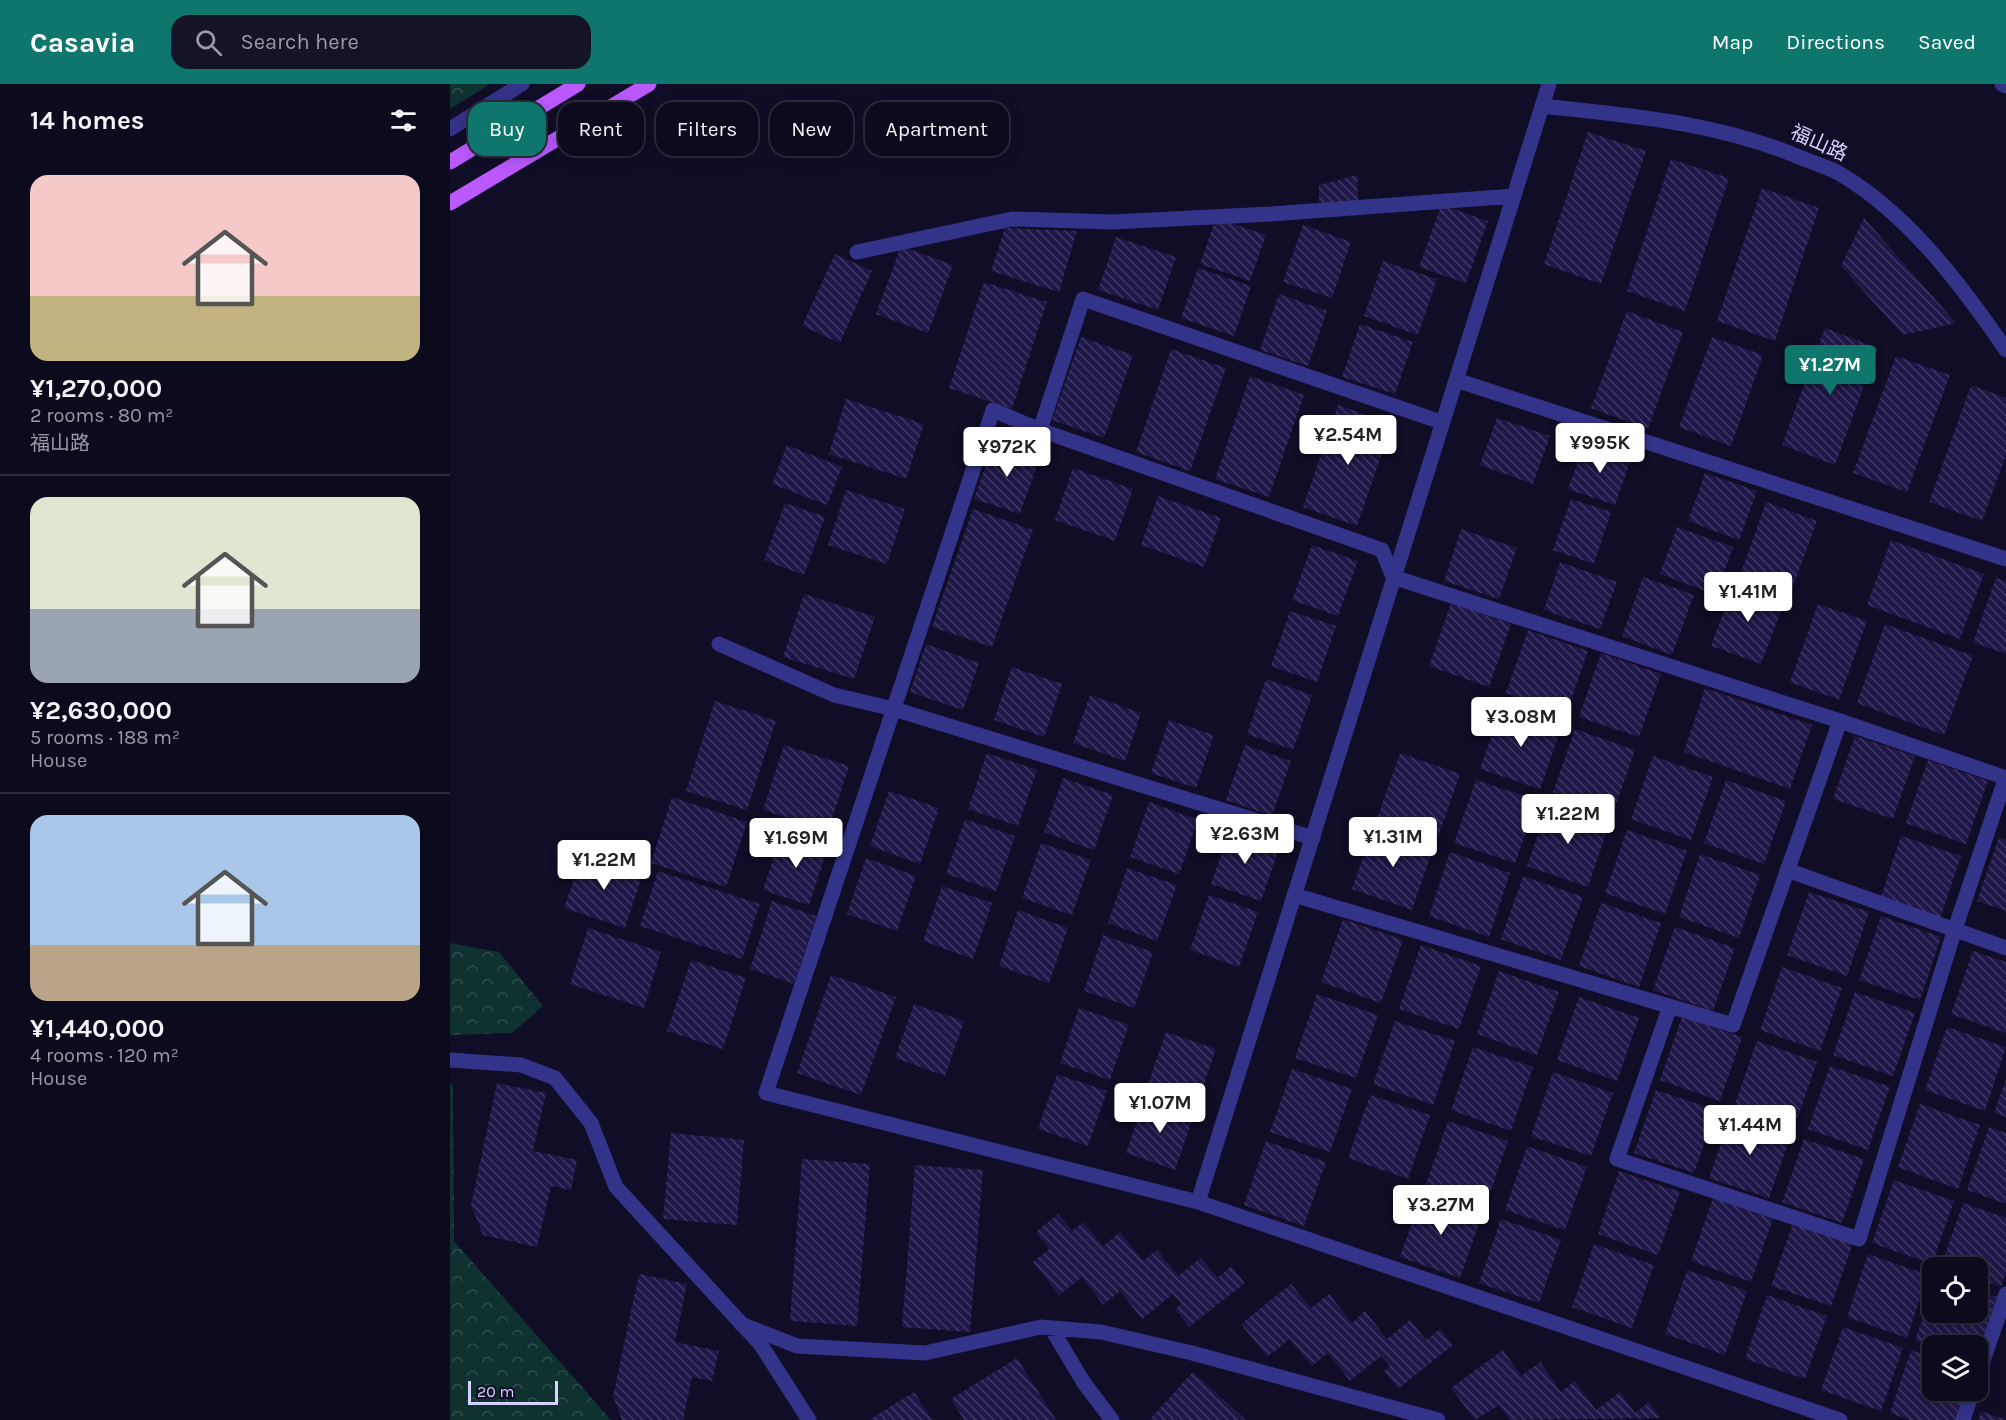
<!DOCTYPE html>
<meta charset="utf-8">
<style>
:root{--surface:#0c0a1d;--page:#151326;--text:#f1f3f6;--muted:#9a9aa4;--line:#2c2b3b;--accent:#0f766e}
body{margin:0;font-family:Karla,"Noto Sans SC",sans-serif;background:var(--page);color:var(--text);height:100vh;display:flex;flex-direction:column;font-size:22px;white-space:nowrap}
*{box-sizing:border-box;margin:0}
p{font-size:20px;color:var(--muted)}
.icon{flex:none;width:33px;height:33px;fill:none;stroke:currentColor;stroke-width:2;stroke-linecap:round;stroke-linejoin:round}
.map{position:relative;flex:1;overflow:hidden}
.side{display:flex;flex-direction:column;background:var(--surface);width:450px}
.side>*{flex:none}
.hud{position:absolute;left:18px;top:18px;width:570px;height:54px;display:flex;gap:12px}
.tools{position:absolute;left:1472px;top:1173px;display:grid;gap:12px}
.tools a{display:grid;place-items:center;width:66px;height:66px;border-radius:12px;background:var(--surface);box-shadow:0 3px 15px #0003,0 0 0 2px var(--line);font-size:30px}
.scale{position:absolute;left:18px;bottom:15px;width:90px;box-sizing:border-box;padding-left:6px;border:3px solid #d6d2ff;border-top:0;font-size:16px;line-height:21px;white-space:nowrap;color:#d6d2ff;-webkit-text-stroke:4px #100d27;paint-order:stroke}
.price{position:absolute;translate:-50% -51px;padding:0 14px;border-radius:6px;background:#fff;color:#222;font-size:20px;line-height:39px;filter:drop-shadow(0 2px 3px #0008)}
.price::after{content:'';position:absolute;left:50%;top:36px;width:18px;height:14px;margin-left:-9px;background:inherit;clip-path:polygon(0 0,100% 0,50% 100%)}
.price.current{background:var(--accent);color:#fff}
ul{padding:0;list-style:none}
li{display:grid;align-content:center;gap:12px;height:318px;padding:0 30px}
li+li{border-top:2px solid var(--line)}
li span{display:grid;place-items:center;height:186px;border-radius:18px;color:#555}
li>.icon{margin-inline-start:auto}
span .icon{width:108px;height:108px;fill:#fffc;stroke-width:1}
li b{font-size:26px}
h2{display:flex;justify-content:space-between;align-items:center;height:72px;padding:0 30px;font-size:26px}
.chip{padding:0 21px;border-radius:18px;background:var(--surface);box-shadow:0 3px 15px #0003,0 0 0 2px var(--line);font-size:21px;line-height:54px}
.chip.current{background:var(--accent);color:#fff}
header{display:flex;align-items:center;gap:36px;box-sizing:border-box;height:84px;padding:0 30px;background:var(--accent);color:#fff}
header strong{font-size:28px}
nav{display:flex;gap:33px;margin-inline-start:auto;font-size:21px}
.search{width:420px;height:54px;background:var(--page);display:flex;align-items:center;gap:15px;box-sizing:border-box;padding:0 21px;border-radius:18px;color:var(--muted);font-size:22px}
main{display:flex;flex:1;min-height:0}
.map>svg:first-child{display:block}
</style>
<header>
<strong>Casavia</strong>
<div class="search"><svg class="icon" aria-label="search" viewBox="0 0 24 24"><circle cx="10" cy="10" r="6"/><path d="M15 15l6 6"/></svg>Search here</div>
<nav><a>Map</a><a>Directions</a><a>Saved</a></nav>
</header>
<main>
<section class="side">
<h2>14 homes<svg class="icon" aria-label="filters" viewBox="0 0 24 24"><path d="M4 7h16M4 17h16"/><circle cx="9" cy="7" r="2"/><circle cx="15" cy="17" r="2"/></svg></h2>
<ul>
<li><span style="background:linear-gradient(#f6c9c9 65%,#c2b280 0)"><svg class="icon" aria-label="home" viewBox="0 0 24 24"><path d="M3 11l9-7 9 7M6 9v11h12V9"/></svg></span><div><b>¥1,270,000</b><p>2 rooms · 80 m²</p><p>福山路</p></div></li>
<li><span style="background:linear-gradient(#dfe7d0 60%,#9aa5b1 0)"><svg class="icon" aria-label="home" viewBox="0 0 24 24"><path d="M3 11l9-7 9 7M6 9v11h12V9"/></svg></span><div><b>¥2,630,000</b><p>5 rooms · 188 m²</p><p>House</p></div></li>
<li><span style="background:linear-gradient(#a9c7e8 70%,#b9a48a 0)"><svg class="icon" aria-label="home" viewBox="0 0 24 24"><path d="M3 11l9-7 9 7M6 9v11h12V9"/></svg></span><div><b>¥1,440,000</b><p>4 rooms · 120 m²</p><p>House</p></div></li>
</ul>
</section>
<div class="map">
<svg width="1556" height="1336" viewBox="0 0 1556 1336">
<defs>
<pattern id="forest-crowns" width="20" height="18" patternUnits="userSpaceOnUse" patternTransform="scale(1.5)"><rect width="20" height="18" fill="#0f312f"/><path d="M2 6a3 3 0 1 1 6 0M12 15a3 3 0 1 1 6 0" fill="none" stroke="#314e4e"/></pattern>
<pattern id="building-back-hatch" width="6" height="6" patternUnits="userSpaceOnUse" patternTransform="scale(1.5)"><rect width="6" height="6" fill="#201749"/><path d="M-1 5l2 2M0 0l6 6M5-1l2 2" fill="none" stroke="#403864"/></pattern>
</defs>
<rect width="100%" height="100%" fill="#100d27"/>
<!-- forest -->
<path fill="url(#forest-crowns)" d="M0,0H40L0,25Z
M0,859L49,868L93,922L62,949L0,951Z
M0,1000L3,1001L4,1157L161,1336H0Z"/>
<!-- building -->
<path fill="url(#building-back-hatch)" d="M1138,48L1196,67L1151,200L1094,180Z
M1221,75L1279,94L1235,227L1177,207Z
M907,91L908,118L869,119V101Z
M1312,104L1369,124L1325,257L1267,237Z
M991,121L1038,137L1016,199L969,183Z
M766,134L816,151L800,197L750,180Z
M1414,134L1506,239L1453,251L1391,182Z
M853,141L901,158L882,214L833,198Z
M555,144L627,147L609,208L541,187Z
M666,153L726,173L708,226L648,206Z
M451,162L503,181L478,249L426,230Z
M385,170L422,187L390,259L352,242Z
M933,177L987,195L968,251L914,232Z
M748,184L801,202L784,252L731,234Z
M534,198L597,218L562,325L499,304Z
M829,210L877,227L858,282L810,266Z
M1177,227L1233,248L1198,345L1141,324Z
M910,240L963,258L945,310L892,293Z
M1375,244L1428,264L1385,381L1332,361Z
M631,253L683,271L654,354L602,336Z
M1262,253L1313,271L1281,362L1229,343Z
M721,265L776,284L740,387L686,368Z
M1446,272L1500,291L1457,408L1403,389Z
M800,292L854,311L819,413L765,395Z
M1521,301L1556,314V371L1532,437L1479,418Z
M396,315L474,340L456,395L379,370Z
M888,321L942,340L907,442L853,423Z
M1047,334L1100,352L1083,400L1030,381Z
M544,357L590,373L570,430L524,415Z
M1135,359L1181,375L1165,421L1118,405Z
M337,361L392,383L377,421L322,400Z
M623,384L683,405L665,457L605,436Z
M1255,389L1307,407L1289,456L1238,437Z
M396,406L455,425L437,480L378,461Z
M708,412L771,434L754,483L691,461Z
M1121,415L1161,428L1144,480L1103,466Z
M1316,418L1367,437L1341,508L1291,489Z
M335,419L375,433L354,491L314,476Z
M523,425L583,446L542,563L482,543Z
M1227,443L1283,463L1266,511L1210,490Z
M1011,445L1067,464L1049,515L994,497Z
M1441,456L1534,490L1510,555L1417,521Z
M862,461L908,477L888,532L842,516Z
M1110,478L1167,498L1150,545L1094,526Z
M1193,493L1244,511L1222,571L1172,552Z
M1546,494L1556,497V570L1523,558Z
M1285,497L1335,516L1311,580L1261,562Z
M354,510L425,533L404,595L333,573Z
M1001,519L1061,540L1039,603L979,582Z
M1368,520L1417,537L1389,616L1340,598Z
M840,527L886,542L867,598L821,582Z
M1435,540L1523,572L1494,651L1407,619Z
M1078,546L1138,567L1116,630L1056,609Z
M476,560L529,579L513,626L460,608Z
M1151,569L1211,590L1189,653L1129,633Z
M562,583L612,600L594,653L544,636Z
M816,595L862,611L843,666L797,650Z
M1255,604L1362,641L1340,705L1234,668Z
M640,611L691,629L675,677L623,659Z
M265,617L326,637L297,726L236,707Z
M1052,622L1112,642L1090,705L1030,685Z
M719,636L764,651L746,704L701,689Z
M1125,645L1185,666L1163,729L1103,708Z
M1405,652L1465,672L1443,735L1383,715Z
M334,661L399,682L378,747L313,726Z
M795,661L841,677L822,732L776,716Z
M537,669L587,686L568,742L518,725Z
M950,669L1010,690L988,753L928,732Z
M1203,672L1263,693L1241,756L1181,735Z
M1478,676L1538,697L1516,760L1456,739Z
M613,694L663,711L644,766L594,748Z
M1026,696L1087,716L1065,779L1004,759Z
M1276,696L1336,717L1314,780L1254,759Z
M439,707L489,724L470,780L420,762Z
M222,713L297,738L276,803L201,779Z
M699,718L748,736L729,790L680,773Z
M1099,719L1159,740L1138,803L1077,782Z
M515,735L565,752L546,807L496,790Z
M924,742L984,762L962,826L902,805Z
M780,745L830,762L811,817L761,800Z
M1177,746L1237,767L1215,830L1155,809Z
M332,748L378,763L359,821L313,806Z
M1451,752L1511,772L1490,835L1430,815Z
M1549,753L1556,756V827L1527,817Z
M591,759L641,776L622,831L572,814Z
M1000,768L1060,789L1039,853L979,832Z
M133,769L193,789L175,844L114,824Z
M1250,770L1310,791L1289,854L1229,833Z
M416,774L466,792L447,847L397,830Z
M677,784L727,801L707,857L658,839Z
M208,787L310,820L292,875L190,842Z
M1073,792L1133,813L1111,876L1051,855Z
M492,802L542,819L523,875L473,857Z
M1359,808L1419,828L1397,892L1337,871Z
M759,811L808,828L789,883L740,866Z
M322,817L366,832L344,900L300,885Z
M1151,819L1211,839L1189,903L1129,882Z
M568,826L618,844L599,899L549,882Z
M1431,832L1491,853L1470,916L1409,896Z
M893,835L953,856L931,919L871,898Z
M1225,843L1285,864L1263,927L1203,906Z
M138,844L211,868L194,924L120,900Z
M653,851L703,868L684,924L634,907Z
M971,861L1031,882L1009,945L949,925Z
M1523,867L1556,878V949L1501,930Z
M241,876L296,894L273,965L217,947Z
M1332,883L1392,904L1370,967L1310,946Z
M1049,887L1109,908L1087,971L1027,950Z
M381,891L446,913L411,1011L347,989Z
M1405,908L1465,929L1443,992L1383,971Z
M867,910L928,931L906,994L845,974Z
M1129,913L1189,934L1167,997L1107,976Z
M464,920L514,937L495,992L445,974Z
M629,924L679,941L660,996L610,979Z
M1232,933L1292,953L1270,1017L1210,996Z
M945,937L1005,957L983,1021L923,1000Z
M1497,943L1556,963L1535,1027L1475,1006Z
M716,948L766,965L747,1020L697,1003Z
M1307,957L1367,978L1345,1041L1285,1020Z
M1023,963L1083,983L1061,1047L1001,1026Z
M1380,982L1440,1003L1418,1066L1358,1045Z
M842,985L902,1005L880,1068L820,1048Z
M1103,988L1163,1009L1141,1072L1081,1052Z
M607,990L657,1007L638,1062L588,1045Z
M1556,995V1033L1544,1028Z
M47,999L96,1009L83,1067L127,1076L121,1106L101,1102L87,1163L33,1151L21,1121Z
M1206,1006L1266,1026L1244,1089L1184,1069Z
M920,1011L980,1031L958,1095L898,1074Z
M695,1014L744,1031L725,1086L676,1069Z
M1470,1020L1530,1041L1508,1105L1448,1083Z
M1281,1030L1341,1051L1319,1114L1259,1094Z
M998,1037L1058,1057L1036,1121L976,1100Z
M1539,1043L1556,1049V1120L1517,1106Z
M221,1049L294,1056L287,1141L213,1135Z
M1354,1055L1414,1075L1392,1139L1332,1118Z
M816,1057L876,1078L854,1142L794,1121Z
M1077,1062L1137,1083L1115,1146L1055,1126Z
M352,1075L420,1080L407,1242L340,1237Z
M465,1081L533,1086L520,1248L452,1243Z
M1169,1087L1230,1108L1208,1171L1148,1150Z
M1444,1096L1504,1117L1482,1180L1422,1159Z
M972,1110L1032,1131L1010,1194L950,1173Z
M1263,1114L1323,1135L1301,1198L1241,1177Z
M1513,1119L1556,1134V1188L1551,1203L1527,1194V1184L1491,1182Z
M608,1130L622,1147L633,1138L653,1162L670,1148L693,1177L707,1166L728,1192L751,1174L768,1194L781,1182L795,1199L739,1243L725,1225L731,1220L723,1210L692,1235L670,1207L653,1221L632,1193L609,1211L583,1178L599,1165L586,1148Z
M1051,1135L1111,1156L1089,1219L1029,1199Z
M1343,1139L1403,1159L1381,1222L1321,1202Z
M1144,1160L1204,1181L1182,1244L1122,1223Z
M1418,1170L1478,1191L1457,1254L1397,1233Z
M1237,1186L1297,1207L1275,1271L1215,1250Z
M189,1190L237,1200L225,1258L269,1267L262,1297L242,1293L233,1336H172L163,1312Z
M841,1200L861,1224L879,1210L902,1239L915,1227L937,1255L960,1236L976,1256L990,1245L1003,1261L948,1305L934,1287L940,1282L931,1272L900,1297L878,1269L862,1282L840,1255L817,1273L791,1240Z
M1527,1206L1547,1213L1527,1271V1262H1482L1465,1256L1482,1209V1228H1527Z
M1317,1211L1377,1232L1355,1295L1295,1275Z
M1393,1243L1453,1264L1431,1327L1371,1306Z
M1053,1266L1071,1292L1090,1278L1111,1308L1125,1297L1146,1326L1170,1308L1185,1329L1199,1318L1210,1334L1060,1336L1049,1321L1025,1336L1001,1304Z
M1461,1266L1482,1273V1306H1515L1505,1336H1460L1440,1329Z
M567,1274L606,1336H514L501,1315Z
M743,1288L796,1336H699Z
M464,1308L482,1336H419Z
M1531,1327L1556,1336H1528Z"/>
<g fill="none" stroke-linecap="round" stroke-linejoin="round">
<!-- service -->
<path stroke="#34338a" stroke-width="15" d="M0,45L72,0"/>
<!-- minor -->
<path stroke="#34338a" stroke-width="15" d="M1092,22C1184,32 1268,38 1354,75C1367,80 1381,84 1392,91C1460,132 1512,202 1556,266
M407,168L562,135L662,138L821,130L1064,112
M1006,296L1556,475
M590,346L633,215L991,338
M943,493L932,466L590,346L543,326L316,1009L748,1118L1390,1336
M943,493L1390,637L1556,694
M269,560L384,611L444,625L863,754
M1337,786L1556,864
M844,811L1283,941L1390,637
M1220,922L1167,1075L1409,1155L1504,848L1556,693
M0,976L71,981L105,994L141,1039L166,1103L311,1261L359,1336
M748,1118L1099,0
M291,1240L347,1262L475,1269L591,1243L651,1248L742,1269L988,1336
M601,1244L634,1299L662,1336
M1527,1294L1556,1210
M1513,1336L1523,1306"/>
<!-- tertiary -->
<path stroke="#34338a" stroke-width="15" d="M1552,0L1556,2"/>
<!-- primary -->
<path stroke="#bb59ff" stroke-width="15" d="M0,78L128,0
M0,119L199,0"/>
</g>
<g text-anchor="middle" dominant-baseline="central" stroke-width="6" stroke-linejoin="round" paint-order="stroke">
<!-- street labels -->
<g font-size="20" fill="#d6d2ff" stroke="#100d27">
<text transform="translate(1369 59) rotate(24)">福山路</text>
</g>
</g>
</svg>
<div class="tools">
<a><svg class="icon" aria-label="locate" viewBox="0 0 24 24"><circle cx="12" cy="12" r="6"/><path d="M12 2v4M12 18v4M2 12h4M18 12h4"/></svg></a>
<a><svg class="icon" aria-label="layers" viewBox="0 0 24 24"><path d="M12 4l9 5-9 5-9-5zM3 14l9 5 9-5"/></svg></a>
</div>
<div class="scale">20 m</div>
<b class="price current" style="left:1380px;top:312px">¥1.27M</b>
<b class="price" style="left:898px;top:382px">¥2.54M</b>
<b class="price" style="left:1150px;top:390px">¥995K</b>
<b class="price" style="left:557px;top:394px">¥972K</b>
<b class="price" style="left:1298px;top:539px">¥1.41M</b>
<b class="price" style="left:1071px;top:664px">¥3.08M</b>
<b class="price" style="left:1118px;top:761px">¥1.22M</b>
<b class="price" style="left:795px;top:781px">¥2.63M</b>
<b class="price" style="left:943px;top:784px">¥1.31M</b>
<b class="price" style="left:346px;top:785px">¥1.69M</b>
<b class="price" style="left:154px;top:807px">¥1.22M</b>
<b class="price" style="left:710px;top:1050px">¥1.07M</b>
<b class="price" style="left:1300px;top:1072px">¥1.44M</b>
<b class="price" style="left:991px;top:1152px">¥3.27M</b>
<div class="hud">
<a class="chip current">Buy</a>
<a class="chip">Rent</a>
<a class="chip">Filters</a>
<a class="chip">New</a>
<a class="chip">Apartment</a>
</div>
</div>
</main>
